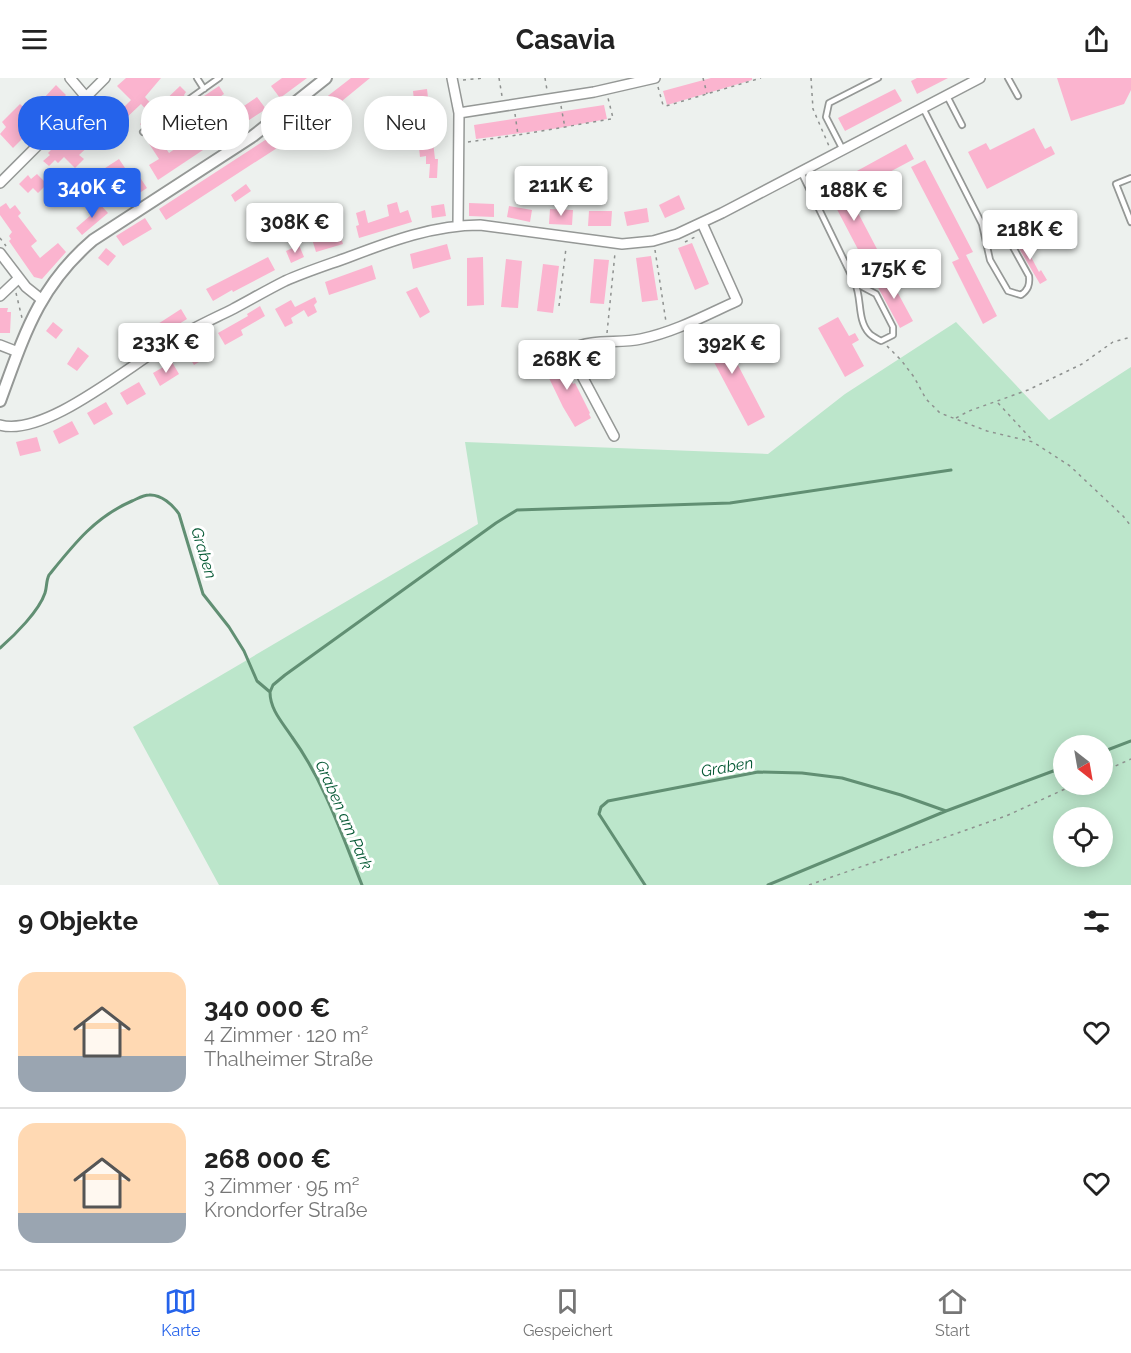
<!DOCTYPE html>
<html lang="de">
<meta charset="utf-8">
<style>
:root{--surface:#fff;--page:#f6f6f6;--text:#222;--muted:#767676;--line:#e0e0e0;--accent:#2563eb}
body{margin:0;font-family:Raleway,sans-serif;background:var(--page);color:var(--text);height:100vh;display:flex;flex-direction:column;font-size:22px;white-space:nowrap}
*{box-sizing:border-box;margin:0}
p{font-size:20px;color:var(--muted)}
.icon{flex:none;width:33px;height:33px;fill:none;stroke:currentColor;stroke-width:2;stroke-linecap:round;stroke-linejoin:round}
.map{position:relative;height:807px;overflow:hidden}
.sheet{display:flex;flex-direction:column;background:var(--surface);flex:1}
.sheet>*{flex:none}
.guide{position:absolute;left:18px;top:18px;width:600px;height:54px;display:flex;gap:12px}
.needle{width:39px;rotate:149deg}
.tools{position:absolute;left:1053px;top:657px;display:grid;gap:12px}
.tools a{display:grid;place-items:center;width:60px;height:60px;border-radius:50%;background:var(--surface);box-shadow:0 3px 15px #0003;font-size:30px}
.price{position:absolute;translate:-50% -51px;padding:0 14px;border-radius:6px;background:#fff;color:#222;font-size:20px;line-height:39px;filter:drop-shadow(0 2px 3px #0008)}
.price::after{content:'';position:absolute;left:50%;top:36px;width:18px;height:14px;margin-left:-9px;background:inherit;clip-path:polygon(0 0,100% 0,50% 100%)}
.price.on{background:var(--accent);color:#fff}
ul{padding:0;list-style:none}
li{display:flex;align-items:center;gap:18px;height:150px;padding:0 18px}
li+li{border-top:2px solid var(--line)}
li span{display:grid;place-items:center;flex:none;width:168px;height:120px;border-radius:18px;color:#555}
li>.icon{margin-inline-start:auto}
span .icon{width:72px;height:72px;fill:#fffc;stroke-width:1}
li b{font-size:26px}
h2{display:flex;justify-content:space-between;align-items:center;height:72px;padding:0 18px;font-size:26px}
.tag{padding:0 21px;border-radius:24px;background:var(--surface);box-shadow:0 3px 15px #0003;font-size:21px;line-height:54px}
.tag.on{background:var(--accent);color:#fff}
header{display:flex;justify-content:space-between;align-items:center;height:78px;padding:0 18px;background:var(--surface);font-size:27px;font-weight:700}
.tabs{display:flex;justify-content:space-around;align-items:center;height:84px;border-top:2px solid var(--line);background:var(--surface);font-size:16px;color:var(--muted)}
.tabs a{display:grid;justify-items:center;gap:3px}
.tabs .on{color:var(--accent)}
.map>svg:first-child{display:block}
</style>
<header><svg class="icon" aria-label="menu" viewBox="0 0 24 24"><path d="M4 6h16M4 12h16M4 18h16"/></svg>Casavia<svg class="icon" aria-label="share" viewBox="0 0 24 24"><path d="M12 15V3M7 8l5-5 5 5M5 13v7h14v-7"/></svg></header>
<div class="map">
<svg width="1131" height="807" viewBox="0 0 1131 807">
<rect width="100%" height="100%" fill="#edf1ee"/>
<!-- green -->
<path fill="#bce6cb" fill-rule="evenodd" d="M956,244L1049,342L1131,289V807H219L133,649L478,446L465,364L768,376L845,316ZM1064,668H1102V706H1064ZM1064,740H1102V778H1064Z"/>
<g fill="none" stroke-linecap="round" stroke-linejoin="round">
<!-- stream -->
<path stroke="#618f73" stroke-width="3" d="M0,570C15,557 39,533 45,515C47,509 46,503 49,497C74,466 95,439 132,423C137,421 143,417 149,417C161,416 173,427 179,436L203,516L229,549L244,573L257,603L270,614
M270,614L273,607L285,597L496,445L517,432L730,425L951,392
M270,614C270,632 283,645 292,659C324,703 342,757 362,807
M1102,674L1131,663
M645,807L599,736L601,729L608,723L758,694L802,695L842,700L901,717L946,733
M768,807L946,733L1064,689"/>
</g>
<!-- building -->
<path fill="#fbb4cf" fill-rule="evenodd" d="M126,0H161L145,19L156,31L180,8L186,14L184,17L185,19L143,49L140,46L152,38L141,26L123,43L117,36L131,22L117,8Z
M282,0H307L280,20L271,8Z
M351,0H370L314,46L166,142L159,131L302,38Z
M711,0H752V2L667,27L663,13Z
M917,0H948L917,16L911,3Z
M1057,0H1131V12L1124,26L1071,43Z
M56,7L66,17L13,70L0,56L6,49L2,44L20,26L30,35Z
M219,8L224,16L197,35L209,52L217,47L224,58L158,102L149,87L159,81L144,58ZM183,36L198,59L180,71L179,68L169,75L155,54Z
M427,11L435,81H438L437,100H429L430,86H426V78L420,79L413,13Z
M895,11L902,23L845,53L838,40Z
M257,19L266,31L243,46L235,34Z
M104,21L112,30L90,52L95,57L91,61L94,63L79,77L84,81L75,90L64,79L58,85L55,82L49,88L43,83L50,77L48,75L68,55L71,58L81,49L89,41L86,38Z
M604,27L607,41L559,50L476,61L474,47Z
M1034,50L1045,71L1051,68L1055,76L987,111L968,74L986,65L990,72Z
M906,66L914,81L854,113L846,99Z
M119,81L133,102L139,98L147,110L121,127L110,111L102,117L87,96L96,90L99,94Z
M925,82L973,174L966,177L997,238L983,246L952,184L959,181L911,89Z
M37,96L47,106L38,115L33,110L28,115L19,106L28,97L31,101Z
M246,106L251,113L235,124L231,117Z
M845,110L877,171L862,179L830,118Z
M679,117L685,131L665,140L659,127Z
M397,124L400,135L408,132L412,144L359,160L356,148L359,147L356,135L365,132L368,145L389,138L387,127Z
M6,125L10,131L15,127L21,135L18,138L37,163L31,168L40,180L58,165L66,174L42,201L34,199L9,163L11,161L9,158L12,154L0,137V129Z
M99,125L108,135L82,157L76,150L91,137L88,134Z
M469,125L494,126V139L469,138Z
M444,126L446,138L432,140L431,128Z
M509,128L532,132L530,144L507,139Z
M647,130L649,144L627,148L624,134Z
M550,131L573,132L572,147L549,146Z
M589,133H612L611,148H588Z
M145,140L152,151L123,168L116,158Z
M330,143L333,155L339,153L343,166L316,174L312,161L322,158L319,147Z
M1020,158L1039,194L1041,192L1047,202L1040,206L1014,162Z
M692,165L709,206L695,212L678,170Z
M447,166L451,181L413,191L410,176Z
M299,167L304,179L291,185L286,173Z
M106,170L116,178L108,188L98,180Z
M651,178L658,222L642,224L636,180Z
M268,179L275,192L233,214L232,212L213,223L206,211Z
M483,179L484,227L467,228V180Z
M506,181L522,183L518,230L501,229Z
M594,181L609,182L604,226L590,225Z
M543,186L559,188L553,235L537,233Z
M372,187L376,201L329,217L325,204Z
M887,195L913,243L900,250L874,202Z
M417,209L430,234L420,240L406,214Z
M315,219L317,224L314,227L317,234L308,239L304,232L291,240L293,245L285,249L275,231L291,222L295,229Z
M260,228L265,238L241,252L243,257L225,267L218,255L248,238L247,236Z
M0,230H8L7,234H11L10,255H0Z
M181,231L187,241L129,277L120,262L143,246L147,253Z
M838,239L849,258L855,255L859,262L852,266L864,288L845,299L818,250Z
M53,244L63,252L56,261L46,253Z
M717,247L765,339L748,348L699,256Z
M204,263L212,276L194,287L186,274Z
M78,269L89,278L77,293L67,286Z
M558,278L560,281L562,280L573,306L575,305L590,335L589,336L591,340L575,349L563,329L548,298L546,299L542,291L544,289L542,286Z
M172,284L179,296L160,308L153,295Z
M139,304L146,316L127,327L120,315Z
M106,324L113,336L94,347L87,335Z
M72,343L79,356L59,366L53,353Z
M37,359L41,373L20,378L16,364Z"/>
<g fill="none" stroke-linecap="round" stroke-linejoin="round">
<defs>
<path id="service" d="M197,0L204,11
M1008,0L1018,18
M947,18L962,47
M923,30L982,146L990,182L1008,213L1021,217C1028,212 1030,207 1029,198L1003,151L999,147L982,146
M143,54L219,0
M843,72L826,39L829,25L878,0
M801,94L855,205C862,220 857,242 869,255C871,258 878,261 881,263L893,257V249L876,216L855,205
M1131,100L1116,106L1131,144"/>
<path id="minor" d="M70,0L86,19
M452,0L459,35L458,148
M459,35L594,14L655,0
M0,105L105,0
M0,175L26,209L41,221
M0,218L19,200
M0,267L18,274
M0,347C48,360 137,280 180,258C197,248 215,240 233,231C250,222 267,212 285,203C305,194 327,187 349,179C391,163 434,147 480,147L622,166L653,163L677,156L722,135L980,0
M614,358L574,283L572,271C592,260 619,266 641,261C675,254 706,237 737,223L702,145"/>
<path id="tertiary" d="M0,323C24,258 38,209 93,162L253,58L326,0"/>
</defs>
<!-- service casing -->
<use href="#service" stroke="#959896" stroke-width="8"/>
<!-- minor casing -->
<use href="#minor" stroke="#959896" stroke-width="12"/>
<!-- tertiary casing -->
<use href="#tertiary" stroke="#959896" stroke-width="14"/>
<!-- path -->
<path stroke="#8e918f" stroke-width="1.5" stroke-dasharray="3 4.5" stroke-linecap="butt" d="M499,0L502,18
M545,0L547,12
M703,0L707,16
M811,0L813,31L829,68
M463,2L485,0
M658,9L663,27L666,28L761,0
M561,28L565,50
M515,36L518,57L611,41L613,40L608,20
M468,64L517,57
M0,160L6,168
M685,164L697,158
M655,172L666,244
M16,215L22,240
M559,228L566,170
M607,255L615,175
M887,268L901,282L914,299L926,321L940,335L987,353L1033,364L1070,388L1123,438L1131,448
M998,325L1033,363
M956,340L969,333L1028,312L1082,286L1113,264L1131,259
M1102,694L1131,681
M809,807L1006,738L1076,706"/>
<!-- service -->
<use href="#service" stroke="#fff" stroke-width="4.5"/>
<!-- minor -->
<use href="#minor" stroke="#fff" stroke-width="9"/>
<!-- tertiary -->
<use href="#tertiary" stroke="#fff" stroke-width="10"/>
</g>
<g text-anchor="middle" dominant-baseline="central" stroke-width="6" stroke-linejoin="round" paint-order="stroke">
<!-- water labels -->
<g font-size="16" font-style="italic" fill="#045833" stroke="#fff">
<text transform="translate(204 475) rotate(73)">Graben</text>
<text transform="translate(727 689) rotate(-10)">Graben</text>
<text transform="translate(344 737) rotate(66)">Graben am Park</text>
</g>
</g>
</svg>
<div class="tools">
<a><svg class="needle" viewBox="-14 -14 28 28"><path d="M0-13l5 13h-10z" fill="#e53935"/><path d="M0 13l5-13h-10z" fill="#767676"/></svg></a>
<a><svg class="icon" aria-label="locate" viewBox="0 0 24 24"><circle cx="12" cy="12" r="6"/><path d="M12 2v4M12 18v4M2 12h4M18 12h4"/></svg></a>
</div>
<b class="price" style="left:561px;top:139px">211K €</b>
<b class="price on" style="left:92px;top:141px">340K €</b>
<b class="price" style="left:854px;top:144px">188K €</b>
<b class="price" style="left:295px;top:176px">308K €</b>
<b class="price" style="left:1030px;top:183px">218K €</b>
<b class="price" style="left:894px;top:222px">175K €</b>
<b class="price" style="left:166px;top:296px">233K €</b>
<b class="price" style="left:732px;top:297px">392K €</b>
<b class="price" style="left:567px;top:313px">268K €</b>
<div class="guide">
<a class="tag on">Kaufen</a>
<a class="tag">Mieten</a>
<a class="tag">Filter</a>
<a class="tag">Neu</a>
</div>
</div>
<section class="sheet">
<h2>9 Objekte<svg class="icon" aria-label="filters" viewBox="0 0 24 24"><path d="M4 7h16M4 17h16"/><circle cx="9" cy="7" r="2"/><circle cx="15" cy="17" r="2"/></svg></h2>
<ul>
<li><span style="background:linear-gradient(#ffd9b3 70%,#9aa5b1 0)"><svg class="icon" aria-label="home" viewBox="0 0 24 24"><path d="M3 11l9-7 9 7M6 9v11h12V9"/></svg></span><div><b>340 000 €</b><p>4 Zimmer · 120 m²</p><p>Thalheimer Straße</p></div><svg class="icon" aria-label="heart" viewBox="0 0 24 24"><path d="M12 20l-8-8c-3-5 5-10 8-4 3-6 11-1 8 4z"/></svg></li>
<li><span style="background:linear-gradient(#ffd9b3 75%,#9aa5b1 0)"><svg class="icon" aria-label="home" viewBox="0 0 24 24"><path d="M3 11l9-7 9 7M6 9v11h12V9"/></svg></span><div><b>268 000 €</b><p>3 Zimmer · 95 m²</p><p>Krondorfer Straße</p></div><svg class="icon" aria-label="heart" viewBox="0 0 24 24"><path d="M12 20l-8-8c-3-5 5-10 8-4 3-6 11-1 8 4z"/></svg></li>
</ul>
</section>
<nav class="tabs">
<a class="on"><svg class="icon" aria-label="map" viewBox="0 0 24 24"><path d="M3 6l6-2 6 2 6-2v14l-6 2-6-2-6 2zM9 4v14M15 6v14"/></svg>Karte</a>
<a><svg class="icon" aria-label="saved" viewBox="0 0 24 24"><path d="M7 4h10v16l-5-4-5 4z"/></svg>Gespeichert</a>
<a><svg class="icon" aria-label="home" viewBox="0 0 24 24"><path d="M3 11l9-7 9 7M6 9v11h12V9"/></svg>Start</a>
</nav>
